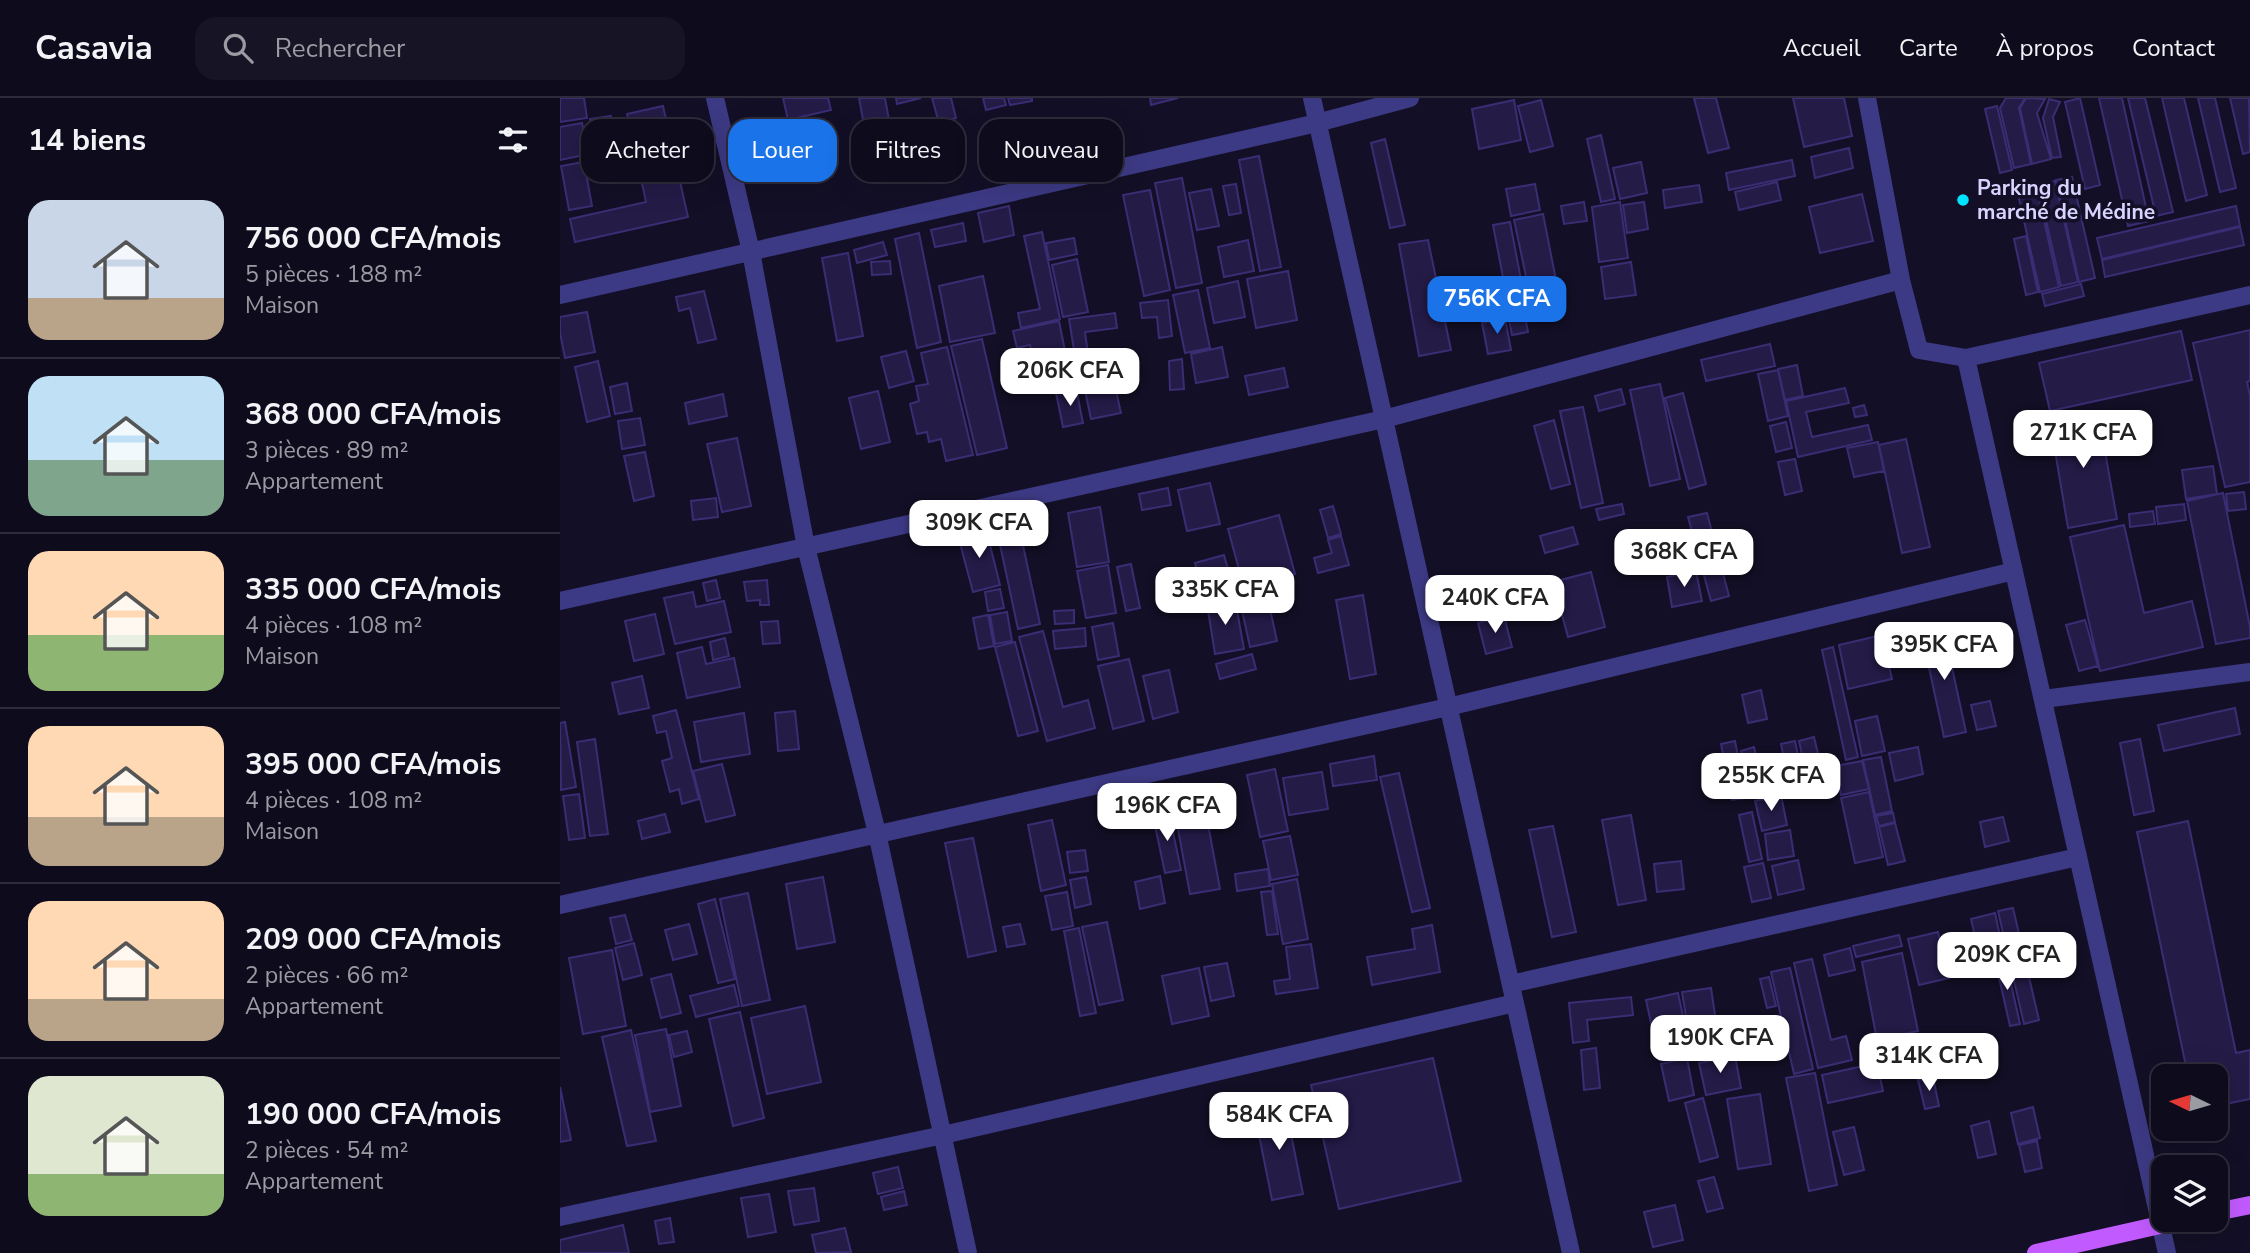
<!DOCTYPE html>
<html lang="fr">
<meta charset="utf-8">
<style>
:root{--surface:#0e0b1c;--page:#171425;--text:#f1f3f6;--muted:#9b9ba3;--line:#2e2b3b;--accent:#1a73e8}
body{margin:0;font-family:"Nunito Sans",sans-serif;background:var(--page);color:var(--text);height:100vh;display:flex;flex-direction:column;font-size:26px;white-space:nowrap}
*{box-sizing:border-box;margin:0}
p{font-size:23px;color:var(--muted)}
.icon{flex:none;width:38px;height:38px;fill:none;stroke:currentColor;stroke-width:2;stroke-linecap:round;stroke-linejoin:round}
.map{position:relative;flex:1;overflow:hidden}
.side{display:flex;flex-direction:column;background:var(--surface);width:560px}
.side>*{flex:none}
.top-card{position:absolute;left:21px;top:21px;width:665px;height:63px;display:flex;gap:14px}
.needle{width:46px;rotate:275deg}
.buttons{position:absolute;left:1591px;top:966px;display:grid;gap:14px}
.buttons a{display:grid;place-items:center;width:77px;height:77px;border-radius:14px;background:var(--surface);box-shadow:0 7px 28px #0002,0 0 0 2px var(--line);font-size:35px}
.price{position:absolute;translate:-50% -60px;padding:0 16px;border-radius:14px;background:#fff;color:#222;font-size:23px;line-height:46px;filter:drop-shadow(0 2px 4px #0008)}
.price::after{content:'';position:absolute;left:50%;top:42px;width:21px;height:16px;margin-left:-10px;background:inherit;clip-path:polygon(0 0,100% 0,50% 100%)}
.price.on{background:var(--accent);color:#fff}
ul{padding:0;list-style:none}
li{display:flex;align-items:center;gap:21px;height:175px;padding:0 28px}
li+li{border-top:2px solid var(--line)}
li span{display:grid;place-items:center;flex:none;width:196px;height:140px;border-radius:21px;color:#555}
li>.icon{margin-inline-start:auto}
span .icon{width:84px;height:84px;fill:#fffc;stroke-width:1}
li b{font-size:30px}
h2{display:flex;justify-content:space-between;align-items:center;height:84px;padding:0 28px;font-size:30px}
.tag{padding:0 24px;border-radius:21px;background:var(--surface);box-shadow:0 7px 28px #0002,0 0 0 2px var(--line);font-size:24px;line-height:63px}
.tag.on{background:var(--accent);color:#fff}
header{display:flex;align-items:center;gap:42px;box-sizing:border-box;height:98px;padding:0 35px;background:var(--surface);border-bottom:2px solid var(--line)}
header strong{font-size:33px}
nav{display:flex;gap:38px;margin-inline-start:auto;font-size:24px}
.search{width:490px;height:63px;background:var(--page);display:flex;align-items:center;gap:18px;box-sizing:border-box;padding:0 24px;border-radius:21px;color:var(--muted);font-size:26px}
main{display:flex;flex:1;min-height:0}
.map>svg:first-child{display:block}
</style>
<header>
<strong>Casavia</strong>
<div class="search"><svg class="icon" aria-label="search" viewBox="0 0 24 24"><circle cx="10" cy="10" r="6"/><path d="M15 15l6 6"/></svg>Rechercher</div>
<nav><a>Accueil</a><a>Carte</a><a>À propos</a><a>Contact</a></nav>
</header>
<main>
<section class="side">
<h2>14 biens<svg class="icon" aria-label="filters" viewBox="0 0 24 24"><path d="M4 7h16M4 17h16"/><circle cx="9" cy="7" r="2"/><circle cx="15" cy="17" r="2"/></svg></h2>
<ul>
<li><span style="background:linear-gradient(#c9d6e8 70%,#b9a48a 0)"><svg class="icon" aria-label="home" viewBox="0 0 24 24"><path d="M3 11l9-7 9 7M6 9v11h12V9"/></svg></span><div><b>756 000 CFA/mois</b><p>5 pièces · 188 m²</p><p>Maison</p></div></li>
<li><span style="background:linear-gradient(#bfe0f5 60%,#7fa58c 0)"><svg class="icon" aria-label="home" viewBox="0 0 24 24"><path d="M3 11l9-7 9 7M6 9v11h12V9"/></svg></span><div><b>368 000 CFA/mois</b><p>3 pièces · 89 m²</p><p>Appartement</p></div></li>
<li><span style="background:linear-gradient(#ffd9b3 60%,#8fb573 0)"><svg class="icon" aria-label="home" viewBox="0 0 24 24"><path d="M3 11l9-7 9 7M6 9v11h12V9"/></svg></span><div><b>335 000 CFA/mois</b><p>4 pièces · 108 m²</p><p>Maison</p></div></li>
<li><span style="background:linear-gradient(#ffd9b3 65%,#b9a48a 0)"><svg class="icon" aria-label="home" viewBox="0 0 24 24"><path d="M3 11l9-7 9 7M6 9v11h12V9"/></svg></span><div><b>395 000 CFA/mois</b><p>4 pièces · 108 m²</p><p>Maison</p></div></li>
<li><span style="background:linear-gradient(#ffd9b3 70%,#b9a48a 0)"><svg class="icon" aria-label="home" viewBox="0 0 24 24"><path d="M3 11l9-7 9 7M6 9v11h12V9"/></svg></span><div><b>209 000 CFA/mois</b><p>2 pièces · 66 m²</p><p>Appartement</p></div></li>
<li><span style="background:linear-gradient(#dfe7d0 70%,#8fb573 0)"><svg class="icon" aria-label="home" viewBox="0 0 24 24"><path d="M3 11l9-7 9 7M6 9v11h12V9"/></svg></span><div><b>190 000 CFA/mois</b><p>2 pièces · 54 m²</p><p>Appartement</p></div></li>
</ul>
</section>
<div class="map">
<svg width="1690" height="1155" viewBox="0 0 1690 1155">
<rect width="100%" height="100%" fill="#130f26"/>
<!-- building -->
<path fill="#241b47" stroke="#3b2d73" stroke-width="2" d="M0,0H24L27,20L0,24Z
M223,0H268L271,12L228,22Z
M299,0H325L337,66L312,70Z
M336,0H361L337,6Z
M372,0H391L396,20L379,25Z
M423,0H444L446,7L426,12Z
M448,0H472V3L450,7Z
M590,0H618L591,7Z
M1134,0H1156L1169,50L1148,55Z
M1233,0H1284L1292,38L1244,49Z
M1446,0H1465L1459,10L1471,66L1454,70L1440,10Z
M1466,0L1485,1L1477,15L1491,61L1472,66L1460,10Z
M1520,0L1540,87L1525,91L1505,4Z
M1539,0H1562L1589,123L1568,128Z
M1568,0H1585L1613,114L1596,118Z
M1602,0H1624L1647,97L1626,103Z
M1638,0H1655L1676,90L1660,94Z
M1670,0H1689L1690,54L1683,56Z
M1489,1L1500,4L1493,19L1501,59L1492,60L1483,20Z
M954,2L961,42L919,51L912,11Z
M981,2L993,48L970,54L958,8Z
M103,8L128,119L15,144L10,121L86,104L67,16Z
M1437,8L1452,72L1440,75L1425,11Z
M51,18L53,36L33,39L30,21Z
M22,25L29,56L0,62V29Z
M1041,37L1055,101L1041,104L1027,41Z
M825,41L845,127L830,130L811,45Z
M1289,50L1293,70L1255,80L1251,59Z
M699,58L721,169L700,173L679,62Z
M1232,62L1235,78L1169,92L1166,75Z
M24,64L32,108L9,112L1,68Z
M1081,64L1087,95L1060,101L1053,70Z
M1512,79L1535,180L1519,184L1496,82Z
M622,80L642,185L616,190L595,85Z
M1495,83L1518,184L1501,188L1478,87Z
M1217,84L1221,102L1179,112L1175,94Z
M676,86L681,115L669,117L663,88Z
M975,86L980,112L951,118L946,91Z
M1139,87L1142,104L1105,110L1103,92Z
M1476,87L1499,189L1480,194L1457,92Z
M651,91L659,128L637,132L629,95Z
M590,92L610,192L584,198L563,97Z
M1302,96L1313,143L1260,155L1249,109Z
M1024,104L1027,123L1004,126L1001,108Z
M1060,104L1068,160L1039,164L1032,109Z
M1084,104L1088,131L1067,135L1063,107Z
M449,108L454,137L424,144L418,115Z
M1676,108L1680,128L1542,161L1537,140Z
M983,116L996,182L968,188L954,122Z
M950,124L967,213L950,216L933,127Z
M403,125L406,143L375,149L371,132Z
M1680,129L1684,147L1545,179L1542,162Z
M482,134L500,221L461,230L458,215L480,211L464,138Z
M359,135L381,244L357,250L335,141Z
M1466,138L1478,194L1466,197L1454,141Z
M514,140L517,156L489,162L486,145Z
M688,142L694,173L664,179L658,149Z
M868,142L891,252L859,258L839,146Z
M323,144L327,157L297,165L294,152Z
M288,155L303,238L277,243L262,160Z
M517,161L528,214L503,219L492,167Z
M330,163L331,176L312,177L311,164Z
M1071,164L1076,197L1045,201L1041,169Z
M728,173L737,222L696,230L687,181Z
M423,178L435,235L390,244L379,188Z
M678,183L685,219L654,225L647,190Z
M1521,186L1524,198L1485,208L1482,196Z
M638,192L650,250L625,255L613,197Z
M144,193L156,241L138,245L130,210L119,213L116,199Z
M984,195L989,220L972,223L968,198Z
M608,202L612,238L599,240L597,219L582,220L580,205Z
M27,214L35,254L5,260L0,235V219Z
M555,215L557,230L525,234L528,256L515,258L509,221Z
M965,218L968,234L952,237L949,222Z
M945,220L951,252L928,256L922,225Z
M499,223L510,278L477,285L470,247L457,250L453,233Z
M1690,232V283L1687,284L1690,298V384L1665,389L1633,245Z
M1621,233L1632,282L1490,313L1479,265Z
M422,241L447,350L417,357L391,248Z
M1210,246L1215,268L1146,283L1141,262Z
M387,249L413,357L386,363L381,341L369,344L367,334L357,336L350,306L359,303L356,288L368,286L361,255Z
M662,249L668,279L636,285L631,256Z
M346,253L354,283L329,290L321,259Z
M548,257L561,315L531,321L519,263Z
M622,261L624,291L610,292L609,263Z
M38,263L50,318L27,324L15,269Z
M1237,267L1243,298L1225,302L1218,271Z
M724,270L728,289L689,297L685,278Z
M1218,272L1228,318L1208,323L1198,276Z
M67,285L72,313L55,316L50,289Z
M1100,286L1120,381L1090,388L1070,292Z
M516,290L523,325L503,329L496,295Z
M1285,290L1289,305L1246,314L1252,339L1308,327L1312,342L1238,359L1226,303Z
M1061,291L1065,306L1039,313L1035,298Z
M318,293L330,344L301,351L289,300Z
M1123,295L1146,386L1129,391L1105,300Z
M163,296L167,318L129,326L125,305Z
M1304,307L1307,317L1295,319L1293,310Z
M1023,309L1043,405L1021,410L1000,313Z
M1538,314L1557,421L1508,430L1490,323Z
M80,320L85,347L62,351L58,323Z
M994,322L1010,386L991,391L974,328Z
M1226,324L1232,350L1216,354L1210,328Z
M177,340L191,408L162,414L147,346Z
M1346,341L1370,449L1342,455L1319,347Z
M1318,344L1324,373L1294,379L1287,350Z
M85,354L94,398L74,403L64,358Z
M1235,361L1242,393L1225,397L1218,364Z
M1653,368L1657,396L1626,401L1622,372Z
M650,385L660,426L627,433L618,392Z
M608,390L611,407L582,412L579,396Z
M1684,394L1686,411L1668,413L1666,396Z
M1663,395L1690,529V540L1656,546L1627,403Z
M156,400L158,419L133,422L131,403Z
M1062,406L1064,416L1039,422L1036,411Z
M1624,406L1626,422L1598,426L1596,409Z
M773,408L781,436L768,440L760,412Z
M540,409L549,464L517,469L508,415Z
M1593,413L1595,426L1570,429L1569,416Z
M1147,415L1169,498L1151,503L1128,419Z
M719,417L735,476L684,490L668,431Z
M1564,427L1584,515L1632,503L1643,549L1540,573L1510,439Z
M1013,429L1018,446L985,455L980,438Z
M426,431L440,487L413,494L398,438Z
M461,438L480,526L458,531L439,442Z
M781,438L789,467L758,475L754,460L772,455L768,442Z
M664,457L675,496L646,504L635,465Z
M571,466L580,510L566,513L557,469Z
M548,467L556,515L526,520L517,473Z
M1136,473L1142,503L1112,509L1107,479Z
M1031,474L1045,529L1008,539L993,484Z
M156,482L160,500L147,503L143,485Z
M207,482L209,507H200V502L187,503L184,484Z
M705,488L717,543L690,549L678,494Z
M440,491L444,510L428,513L425,494Z
M133,494L136,509L164,503L171,534L115,546L104,500Z
M803,497L816,576L790,581L776,502Z
M675,501L684,551L655,556L647,506Z
M514,512V525L495,526L494,513Z
M447,514L452,543L435,546L430,517Z
M95,516L104,556L74,563L65,523Z
M428,517L434,548L419,551L413,520Z
M944,518L952,549L926,556L918,525Z
M1525,522L1538,568L1519,573L1506,527Z
M218,523L220,545L203,546L201,524Z
M553,525L559,558L538,562L532,529Z
M1383,528L1406,634L1384,639L1361,533Z
M525,530L526,548L495,551L493,533Z
M483,533L503,609L528,602L535,630L487,643L459,539Z
M1322,537L1332,581L1288,591L1279,547Z
M165,540L169,558L153,562L150,544Z
M455,544L478,633L458,638L435,549Z
M142,549L146,566L174,560L180,589L127,600L117,555Z
M1273,549L1298,659L1286,662L1262,552Z
M692,556L696,571L660,581L656,566Z
M569,561L584,623L553,631L538,568Z
M609,572L618,614L593,621L583,578Z
M82,578L89,610L59,616L52,585Z
M1201,592L1207,621L1188,625L1182,597Z
M1430,603L1436,628L1417,632L1411,607Z
M1675,610L1680,636L1604,653L1598,627Z
M116,612L139,701L122,706L119,691L110,694L102,663L112,660L106,633L97,635L93,618Z
M235,613L239,651L218,653L215,615Z
M184,615L190,656L141,664L134,624Z
M1317,618L1325,653L1302,658L1295,623Z
M5,624L16,689L1,692L0,625Z
M1254,639L1261,668L1245,671L1239,643Z
M35,641L48,736L30,738L17,644Z
M1580,641L1594,713L1574,717L1560,645Z
M1175,643L1186,700L1172,702L1161,646Z
M1235,643L1241,672L1227,675L1221,646Z
M1194,649L1202,681L1190,685L1181,653Z
M1358,649L1363,676L1335,683L1329,655Z
M814,658L817,682L773,688L770,666Z
M1321,659L1332,713L1315,717L1303,662Z
M1302,663L1309,691L1281,697L1275,668Z
M162,666L175,717L146,724L133,673Z
M715,671L728,733L700,739L687,677Z
M762,674L768,711L729,717L723,680Z
M839,675L870,810L852,814L820,679Z
M1309,694L1323,759L1295,765L1281,700Z
M19,696L25,740L9,742L3,698Z
M1221,697L1227,727L1202,733L1195,703Z
M645,710L660,791L630,796L615,715Z
M1192,714L1202,761L1189,764L1179,717Z
M609,715L621,772L605,775L593,718Z
M1333,715L1335,724L1319,728L1316,718Z
M105,716L110,734L82,741L78,723Z
M1071,717L1086,802L1058,807L1042,722Z
M1443,719L1449,743L1425,749L1420,724Z
M492,722L506,787L481,793L468,727Z
M1628,723L1676,955L1690,952V1001L1656,1008V978H1628L1577,734Z
M1335,725L1345,763L1328,767L1319,729Z
M993,728L1016,834L992,839L969,732Z
M1230,732L1234,758L1208,762L1205,736Z
M730,738L738,777L711,782L703,743Z
M413,740L436,853L408,859L385,745Z
M525,752L528,773L510,775L507,754Z
M1238,762L1244,791L1218,797L1212,768Z
M1121,763L1124,791L1097,794L1094,766Z
M1203,765L1211,800L1192,804L1184,769Z
M708,771L710,788L677,793L675,776Z
M600,778L605,805L580,811L575,784Z
M263,779L275,844L237,851L226,786Z
M526,779L531,806L515,810L510,782Z
M737,781L748,841L723,846L712,786Z
M712,793L718,836L707,837L701,794Z
M507,794L513,828L492,832L485,798Z
M188,795L210,902L182,908L160,801Z
M155,801L175,881L158,885L138,806Z
M1453,810L1479,922L1464,926L1438,813Z
M1435,815L1440,838L1416,843L1411,821Z
M65,817L72,842L56,846L50,820Z
M547,824L563,902L539,907L522,829Z
M129,826L137,856L113,862L105,832Z
M460,826L465,846L447,849L443,829Z
M872,827L880,874L812,887L807,859L855,851L852,831Z
M519,830L536,915L520,918L504,833Z
M1378,834L1389,880L1359,887L1348,841Z
M1339,837L1342,848L1296,859L1293,848Z
M1440,840L1445,858L1434,861L1430,843Z
M74,845L82,877L63,882L55,850Z
M751,846L758,890L716,896L714,883L730,881L726,849Z
M1290,850L1295,872L1269,878L1264,857Z
M52,852L66,928L23,936L9,860Z
M1342,855L1358,933L1317,942L1302,864Z
M1445,859L1460,926L1450,928L1435,862Z
M1252,861L1271,942L1286,938L1292,962L1258,970L1234,865Z
M667,865L674,898L651,903L644,869Z
M639,870L649,918L612,926L602,878Z
M1230,870L1253,971L1234,976L1211,874Z
M111,876L121,915L101,920L91,881Z
M1209,879L1216,908L1207,910L1200,881Z
M174,887L179,908L136,919L130,898Z
M1151,890L1159,944L1131,949L1122,894Z
M1118,895L1131,955L1099,962L1086,902Z
M1071,899L1073,917L1027,922L1029,943L1013,945L1009,905Z
M245,908L261,984L207,996L191,920Z
M180,914L204,1020L173,1028L149,921Z
M106,931L121,1008L90,1014L75,937Z
M71,932L96,1043L67,1048L42,939Z
M127,933L132,954L114,959L109,937Z
M1363,937L1369,967L1325,975L1319,946Z
M1036,950L1040,990L1024,992L1021,952Z
M1175,958L1181,990L1146,997L1139,965Z
M873,960L901,1083L779,1111L751,987Z
M1127,960L1134,997L1109,1003L1101,966Z
M1317,965L1323,993L1268,1005L1262,977Z
M1255,975L1277,1087L1249,1093L1226,980Z
M1373,979L1379,1008L1365,1011L1358,982Z
M0,989L11,1042L0,1044Z
M1200,996L1211,1066L1178,1071L1167,1001Z
M1143,1000L1158,1059L1140,1064L1125,1005Z
M725,1006L743,1096L712,1102L694,1012Z
M1473,1009L1480,1040L1458,1046L1451,1015Z
M1429,1023L1436,1056L1418,1060L1411,1028Z
M1294,1029L1304,1072L1284,1077L1273,1034Z
M1477,1043L1482,1070L1465,1074L1459,1047Z
M338,1069L343,1090L318,1096L313,1075Z
M1154,1079L1163,1110L1147,1114L1138,1083Z
M254,1090L259,1123L234,1127L228,1093Z
M344,1093L347,1107L324,1112L321,1099Z
M209,1096L216,1134L188,1139L181,1100Z
M1115,1107L1123,1142L1093,1149L1084,1114Z
M110,1120L114,1144L99,1146L95,1123Z
M63,1127L69,1155H0V1142Z
M285,1130L291,1154L256,1155L252,1137Z"/>
<g fill="none" stroke-linecap="round" stroke-linejoin="round">
<!-- minor -->
<path stroke="#3d3a85" stroke-width="18" d="M155,0L191,154L246,449L317,735L408,1155
M752,0L1011,1155
M1307,0L1341,182L1359,252L1406,260L1690,197
M0,197L757,25L850,0
M1406,260L1607,1155
M0,503L824,321L1341,182
M1484,601L1690,574
M0,807L888,609L1454,473
M951,886L1518,759
M0,1119L383,1037L955,905"/>
<!-- major -->
<path stroke="#c25bff" stroke-width="18" d="M1656,1114L1690,1107
M1476,1155L1622,1122"/>
</g>
<!-- markers -->
<circle fill="#00e5ff" stroke="#130f26" stroke-width="2.5" cx="1403" cy="102" r="7"/>
<g text-anchor="middle" dominant-baseline="central" stroke-width="7" stroke-linejoin="round" paint-order="stroke">
<!-- poi labels -->
<g font-size="21" font-weight="bold" fill="#d9d4ff" stroke="#130f26" text-anchor="start">
<text x="1417" y="90">Parking du<tspan x="1417" dy="24">marché de Médine</tspan></text>
</g>
</g>
</svg>
<div class="buttons">
<a><svg class="needle" viewBox="-14 -14 28 28"><path d="M0-13l5 13h-10z" fill="#e53935"/><path d="M0 13l5-13h-10z" fill="#9b9ba3"/></svg></a>
<a><svg class="icon" aria-label="layers" viewBox="0 0 24 24"><path d="M12 4l9 5-9 5-9-5zM3 14l9 5 9-5"/></svg></a>
</div>
<b class="price on" style="left:937px;top:238px">756K CFA</b>
<b class="price" style="left:510px;top:310px">206K CFA</b>
<b class="price" style="left:1523px;top:372px">271K CFA</b>
<b class="price" style="left:419px;top:462px">309K CFA</b>
<b class="price" style="left:1124px;top:491px">368K CFA</b>
<b class="price" style="left:665px;top:529px">335K CFA</b>
<b class="price" style="left:935px;top:537px">240K CFA</b>
<b class="price" style="left:1384px;top:584px">395K CFA</b>
<b class="price" style="left:1211px;top:715px">255K CFA</b>
<b class="price" style="left:607px;top:745px">196K CFA</b>
<b class="price" style="left:1447px;top:894px">209K CFA</b>
<b class="price" style="left:1160px;top:977px">190K CFA</b>
<b class="price" style="left:1369px;top:995px">314K CFA</b>
<b class="price" style="left:719px;top:1054px">584K CFA</b>
<div class="top-card">
<a class="tag">Acheter</a>
<a class="tag on">Louer</a>
<a class="tag">Filtres</a>
<a class="tag">Nouveau</a>
</div>
</div>
</main>
